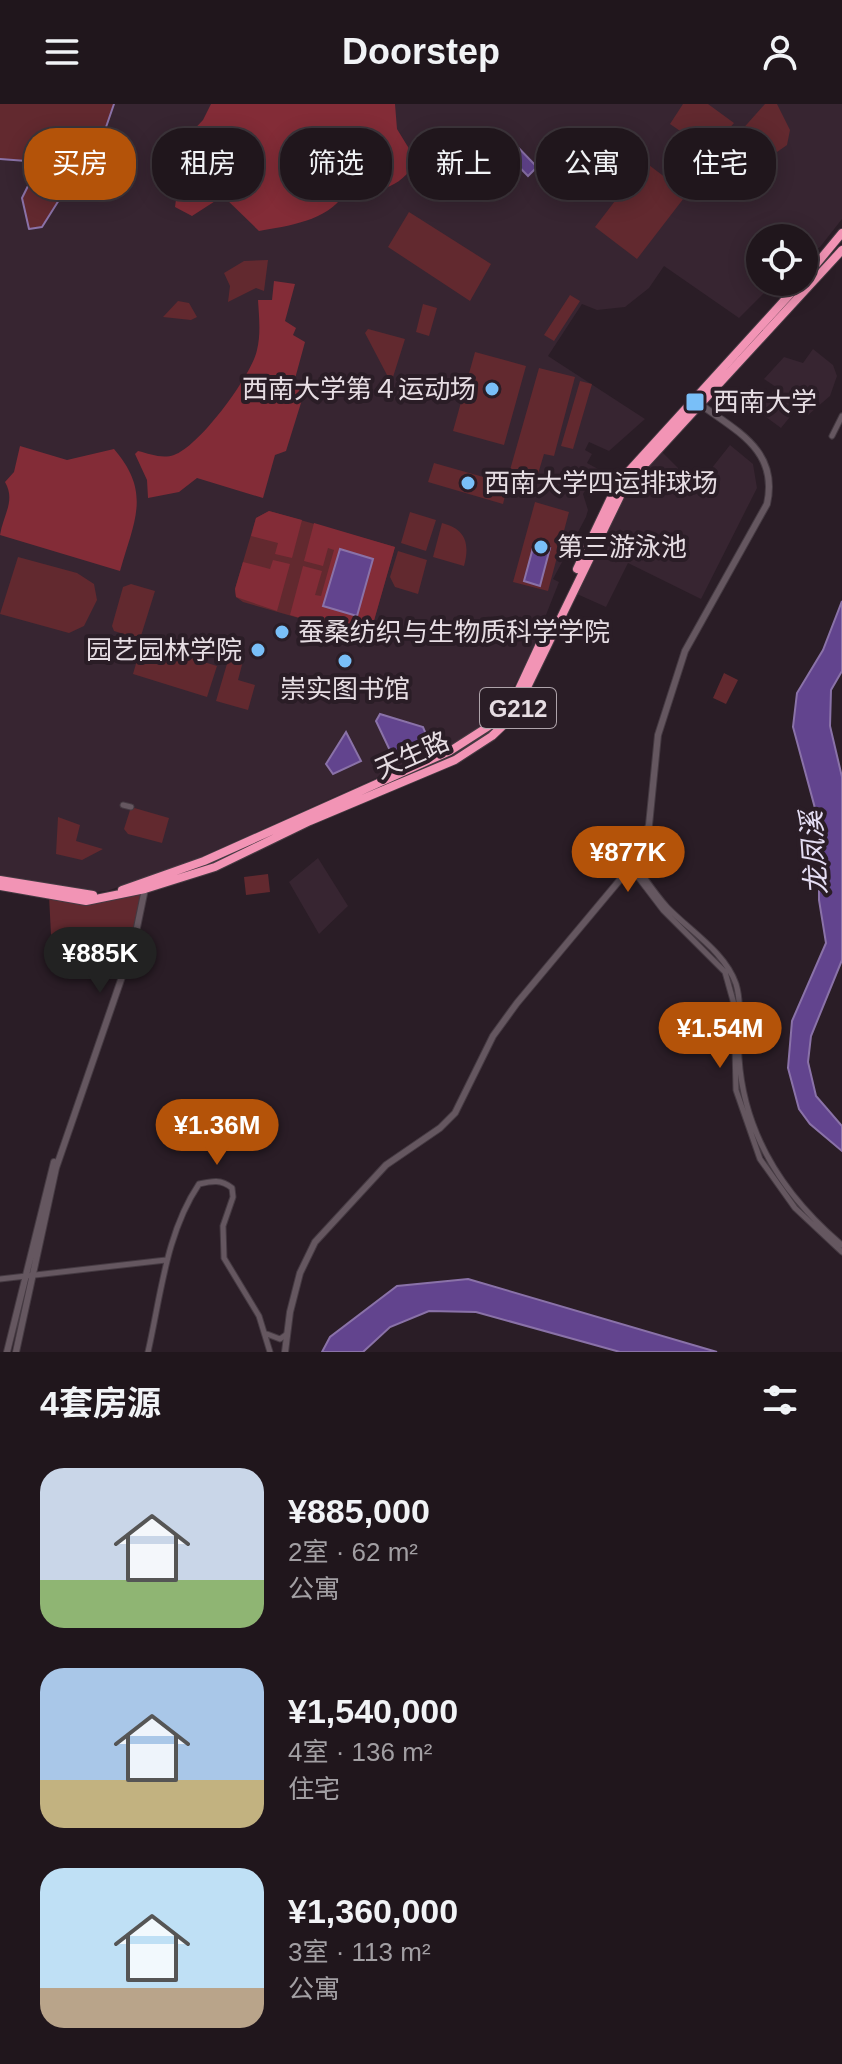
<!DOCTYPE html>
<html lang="zh">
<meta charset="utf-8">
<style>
:root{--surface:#20161c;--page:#2d2329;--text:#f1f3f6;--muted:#a29fa3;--line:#3d353b;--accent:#b45309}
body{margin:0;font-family:Helvetica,"Noto Sans SC",sans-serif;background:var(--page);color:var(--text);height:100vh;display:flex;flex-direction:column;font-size:30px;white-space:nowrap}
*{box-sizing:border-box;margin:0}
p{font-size:26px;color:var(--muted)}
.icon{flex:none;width:44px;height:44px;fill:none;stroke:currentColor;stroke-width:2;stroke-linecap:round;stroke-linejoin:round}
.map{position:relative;height:1248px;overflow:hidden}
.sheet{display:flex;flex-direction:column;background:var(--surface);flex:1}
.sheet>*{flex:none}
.guide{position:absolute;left:24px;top:24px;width:794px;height:72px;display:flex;gap:16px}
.buttons{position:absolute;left:746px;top:120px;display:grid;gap:16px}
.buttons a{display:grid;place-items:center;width:72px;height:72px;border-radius:50%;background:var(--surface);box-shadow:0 4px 20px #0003,0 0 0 2px var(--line);font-size:40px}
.price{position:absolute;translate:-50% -68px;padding:0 18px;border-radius:28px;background:var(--accent);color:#fff;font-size:26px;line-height:52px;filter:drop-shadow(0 2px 4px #0008)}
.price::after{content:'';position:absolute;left:50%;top:48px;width:24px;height:18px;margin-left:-12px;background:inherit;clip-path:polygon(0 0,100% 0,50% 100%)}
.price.active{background:#222;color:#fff}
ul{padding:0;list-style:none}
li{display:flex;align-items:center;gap:24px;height:200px;padding:0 40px}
li span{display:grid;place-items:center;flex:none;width:224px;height:160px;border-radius:24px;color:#555}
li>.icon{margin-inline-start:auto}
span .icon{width:96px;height:96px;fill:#fffc;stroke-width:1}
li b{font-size:34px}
h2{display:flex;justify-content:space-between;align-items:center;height:96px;padding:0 40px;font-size:34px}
.pill{padding:0 28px;border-radius:32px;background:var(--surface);box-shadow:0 4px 20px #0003,0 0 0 2px var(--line);font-size:28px;line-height:72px}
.pill.active{background:var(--accent);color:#fff}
header{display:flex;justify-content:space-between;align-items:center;height:104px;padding:0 40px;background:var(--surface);font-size:36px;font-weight:800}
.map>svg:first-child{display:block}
</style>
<header><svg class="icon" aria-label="menu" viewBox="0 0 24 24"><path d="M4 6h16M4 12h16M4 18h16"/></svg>Doorstep<svg class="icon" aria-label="person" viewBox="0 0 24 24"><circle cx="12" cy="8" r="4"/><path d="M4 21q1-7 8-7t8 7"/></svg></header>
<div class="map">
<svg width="842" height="1248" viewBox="0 0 842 1248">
<rect width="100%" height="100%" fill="#2a1d26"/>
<!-- built -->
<path fill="#372531" d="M114,0H842V115L820,143L804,153V134H760V178H775L739,214L664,162L649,184L625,203L597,206L582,200L548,252L645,315L609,347L589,338L585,346L592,350L587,359L598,365L583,390L588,406L586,413L553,475L559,478L525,564L497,610L458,637L192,757L107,787L81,789L0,773V55L40,58L29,80L42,123L59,96L72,97L87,78L86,38L105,26Z
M813,245L833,261L837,272L830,292L808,311L798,303L781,324L758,307L776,283L764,275L784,253L803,259Z
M730,341L753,360L757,384L701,495L628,459L606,503L577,490L628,382L661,347L678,364L681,376L696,384Z
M318,754L348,802L319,830L289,778Z"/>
<!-- green -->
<path fill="#62292f" d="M0,0H114L105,26L86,38L88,89L81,96H59L42,123L29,125L22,94L40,58L0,55Z
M683,0H708L734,19L713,43L699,40L670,20Z
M765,0H777L790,26L787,41L777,48L740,28Z
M645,58L687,90L637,155L595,123Z
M409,108L491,160L470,197L388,143Z
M268,156L264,187L256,184L228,198L230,182L224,169L244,157Z
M570,191L580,197L554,237L544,231Z
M178,197L189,199L197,213L191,216L163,213Z
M423,200L437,204L429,232L416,228Z
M368,225L405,235L393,273L387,271L365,229Z
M475,248L526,262L504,341L453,327Z
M539,264L575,273L554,352L544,350L535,380L508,373Z
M580,277L592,280L573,345L561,342Z
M434,359L508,380L503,400L428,378Z
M535,398L569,408L548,487L513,478Z
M269,407L395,443L369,534L243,498L236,493L235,485L256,414Z
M410,408L436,416L426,447L401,439Z
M442,419C466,425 470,440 464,462L433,453Z
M398,447L427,456L418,490L395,483L390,473Z
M18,453L77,469L94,480L97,496L84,522L69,529L0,510Z
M131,480L155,487L140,535L114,527L112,522L123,483Z
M142,539L217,562L207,593L133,570Z
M229,553L243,557L238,576L255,581L248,606L216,597Z
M724,569L738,576L726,600L713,594Z
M131,703L169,714L162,739L128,730L124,725Z
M58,713L80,721L76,737L103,745L82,756L56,750Z
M268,770L270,788L246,791L244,773Z
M145,785L136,830L52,850L49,792L69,796Z"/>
<!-- forest -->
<path fill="#832c37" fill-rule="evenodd" d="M211,0H395L397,25L416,56C401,87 374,88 344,90C328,117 287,122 259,127L223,92L192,112L175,103L184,36L203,16Z
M274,177L295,180L285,217L296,224L293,231L305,238L293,282L305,286L286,347L275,351L263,394L197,374L179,388L148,394L147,376L135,350L138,347C150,350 162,355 174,351C199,343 252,271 257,246C261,230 259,212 258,196H272Z
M20,342L67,356L114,345C152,389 134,417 120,467L0,431C3,411 16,397 5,378L14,368Z
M269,407L302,416L292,454L275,450L278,439L251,432L256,414Z
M314,419L395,443L369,534L290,511L303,462L322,467L315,491L321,492L334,446L328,444L323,462L304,457ZM340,446L373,456L357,511Z
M273,456L290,460L277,507L236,493L235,485L243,458L270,465Z"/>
<!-- water -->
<path fill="#62448e" stroke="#8a72a8" stroke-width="2" d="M509,34L537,63L528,72L500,43Z
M534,440L550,444L540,482L524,477Z
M340,445L373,455L357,512L323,502Z
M842,497V567L831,586L830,622L842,673V856L811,932L808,958L816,992L842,1022V1047L810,1020L799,1005L788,964L792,917L826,839L819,796V719L793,623L797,589L823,546Z
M380,610L423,623L431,642L394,655L376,617Z
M346,628L361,657L333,670L326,660Z
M468,1175L717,1248H620L476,1208L429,1207L390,1223L363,1248H322L330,1233L397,1182Z"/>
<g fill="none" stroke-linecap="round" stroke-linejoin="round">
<!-- stream -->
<path stroke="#8a72a8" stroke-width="2" d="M0,55L40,58L22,94L29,125L42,123L59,96H81L88,89L86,38L105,26L114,0"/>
<defs>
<path id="street" d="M832,332L842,312
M123,701L131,703
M634,759C645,774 655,790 667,803C690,827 725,848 736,880C743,904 737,929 739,954C744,1031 783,1091 842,1141
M631,764L663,806L725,868L734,900L736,986L760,1055L795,1104L842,1148
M0,1175L166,1156
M267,1230L280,1235L287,1230
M148,1248C161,1191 166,1129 199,1080C212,1077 221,1075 232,1084L233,1093L223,1122L224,1154L259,1212L270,1248"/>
<path id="secondary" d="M7,1248L54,1058
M16,1248L56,1064L134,838L145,785
M285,1248L290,1208L300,1169L315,1138L386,1061L440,1024L455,1009L493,932L517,899L634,759L649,721L658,631L685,547L767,400C779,346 736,327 700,300"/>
<path id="highway" d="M804,175L842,129
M577,465L618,379L801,178
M0,776L93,791
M0,782L86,797L145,785L215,763L310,717L455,656L492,632L513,612L625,382L842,146
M122,786L204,757L450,647L489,622L514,596L546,527"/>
</defs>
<!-- street casing -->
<use href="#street" stroke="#453a42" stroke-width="7"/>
<!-- secondary casing -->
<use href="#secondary" stroke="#453a42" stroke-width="8"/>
<!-- highway casing -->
<use href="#highway" stroke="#453a42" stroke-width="10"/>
<!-- street -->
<use href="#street" stroke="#655760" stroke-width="5"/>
<!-- secondary -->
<use href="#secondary" stroke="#655760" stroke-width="6"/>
<!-- highway -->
<use href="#highway" stroke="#f294b5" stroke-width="8"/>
</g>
<!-- markers -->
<g fill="#79bff8" stroke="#2a1d26" stroke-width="3">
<circle cx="492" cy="285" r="8"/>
<rect x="685" y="288" width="20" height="20" rx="4"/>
<circle cx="468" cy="379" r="8"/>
<circle cx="541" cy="443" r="8"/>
<circle cx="282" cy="528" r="8"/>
<circle cx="258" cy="546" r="8"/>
<circle cx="345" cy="557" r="8"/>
</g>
<g text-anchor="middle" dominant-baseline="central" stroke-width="8" stroke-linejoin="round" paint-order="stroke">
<!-- shield labels -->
<rect fill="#2a1d26" stroke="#aea3aa" stroke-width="2" x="480" y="584" width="76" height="40" rx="6"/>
<g font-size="24" font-weight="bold" fill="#e6dde3">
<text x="518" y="604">G212</text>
</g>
<!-- poi labels -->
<g font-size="26" fill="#e6dde3" stroke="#2a1d26" text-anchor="start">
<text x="476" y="285" text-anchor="end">西南大学第４运动场</text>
<text x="713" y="298">西南大学</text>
<text x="484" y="379">西南大学四运排球场</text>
<text x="557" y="443">第三游泳池</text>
<text x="298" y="528">蚕桑纺织与生物质科学学院</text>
<text x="242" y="546" text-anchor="end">园艺园林学院</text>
<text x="345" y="585" text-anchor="middle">崇实图书馆</text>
</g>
<!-- street labels -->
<g font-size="26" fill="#e6dde3" stroke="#2a1d26">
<text transform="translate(412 651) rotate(-24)">天生路</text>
</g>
<!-- water labels -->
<g font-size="28" font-style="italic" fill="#e5def4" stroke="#2a1d26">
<text transform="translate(814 749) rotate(-94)">龙凤溪</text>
</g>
</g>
</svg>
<div class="buttons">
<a><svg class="icon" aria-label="locate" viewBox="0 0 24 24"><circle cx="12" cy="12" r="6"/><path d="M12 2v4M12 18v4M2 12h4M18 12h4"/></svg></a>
</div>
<b class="price" style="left:628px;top:790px">¥877K</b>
<b class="price active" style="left:100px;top:891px">¥885K</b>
<b class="price" style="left:720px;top:966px">¥1.54M</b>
<b class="price" style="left:217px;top:1063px">¥1.36M</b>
<div class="guide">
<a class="pill active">买房</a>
<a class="pill">租房</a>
<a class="pill">筛选</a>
<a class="pill">新上</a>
<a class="pill">公寓</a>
<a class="pill">住宅</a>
</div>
</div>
<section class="sheet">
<h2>4套房源<svg class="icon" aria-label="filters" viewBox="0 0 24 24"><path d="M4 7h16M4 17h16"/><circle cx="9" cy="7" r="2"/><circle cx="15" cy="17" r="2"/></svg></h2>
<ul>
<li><span style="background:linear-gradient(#c9d6e8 70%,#8fb573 0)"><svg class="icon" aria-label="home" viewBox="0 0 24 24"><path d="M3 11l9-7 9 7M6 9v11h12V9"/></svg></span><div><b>¥885,000</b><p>2室 · 62 m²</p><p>公寓</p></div></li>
<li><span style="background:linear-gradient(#a9c7e8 70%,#c2b280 0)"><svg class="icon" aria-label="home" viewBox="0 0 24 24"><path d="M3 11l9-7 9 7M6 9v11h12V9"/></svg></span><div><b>¥1,540,000</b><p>4室 · 136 m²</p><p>住宅</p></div></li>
<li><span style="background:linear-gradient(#bfe0f5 75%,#b9a48a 0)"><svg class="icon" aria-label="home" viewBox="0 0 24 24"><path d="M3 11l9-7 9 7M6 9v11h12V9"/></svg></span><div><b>¥1,360,000</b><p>3室 · 113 m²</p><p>公寓</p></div></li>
</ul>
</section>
